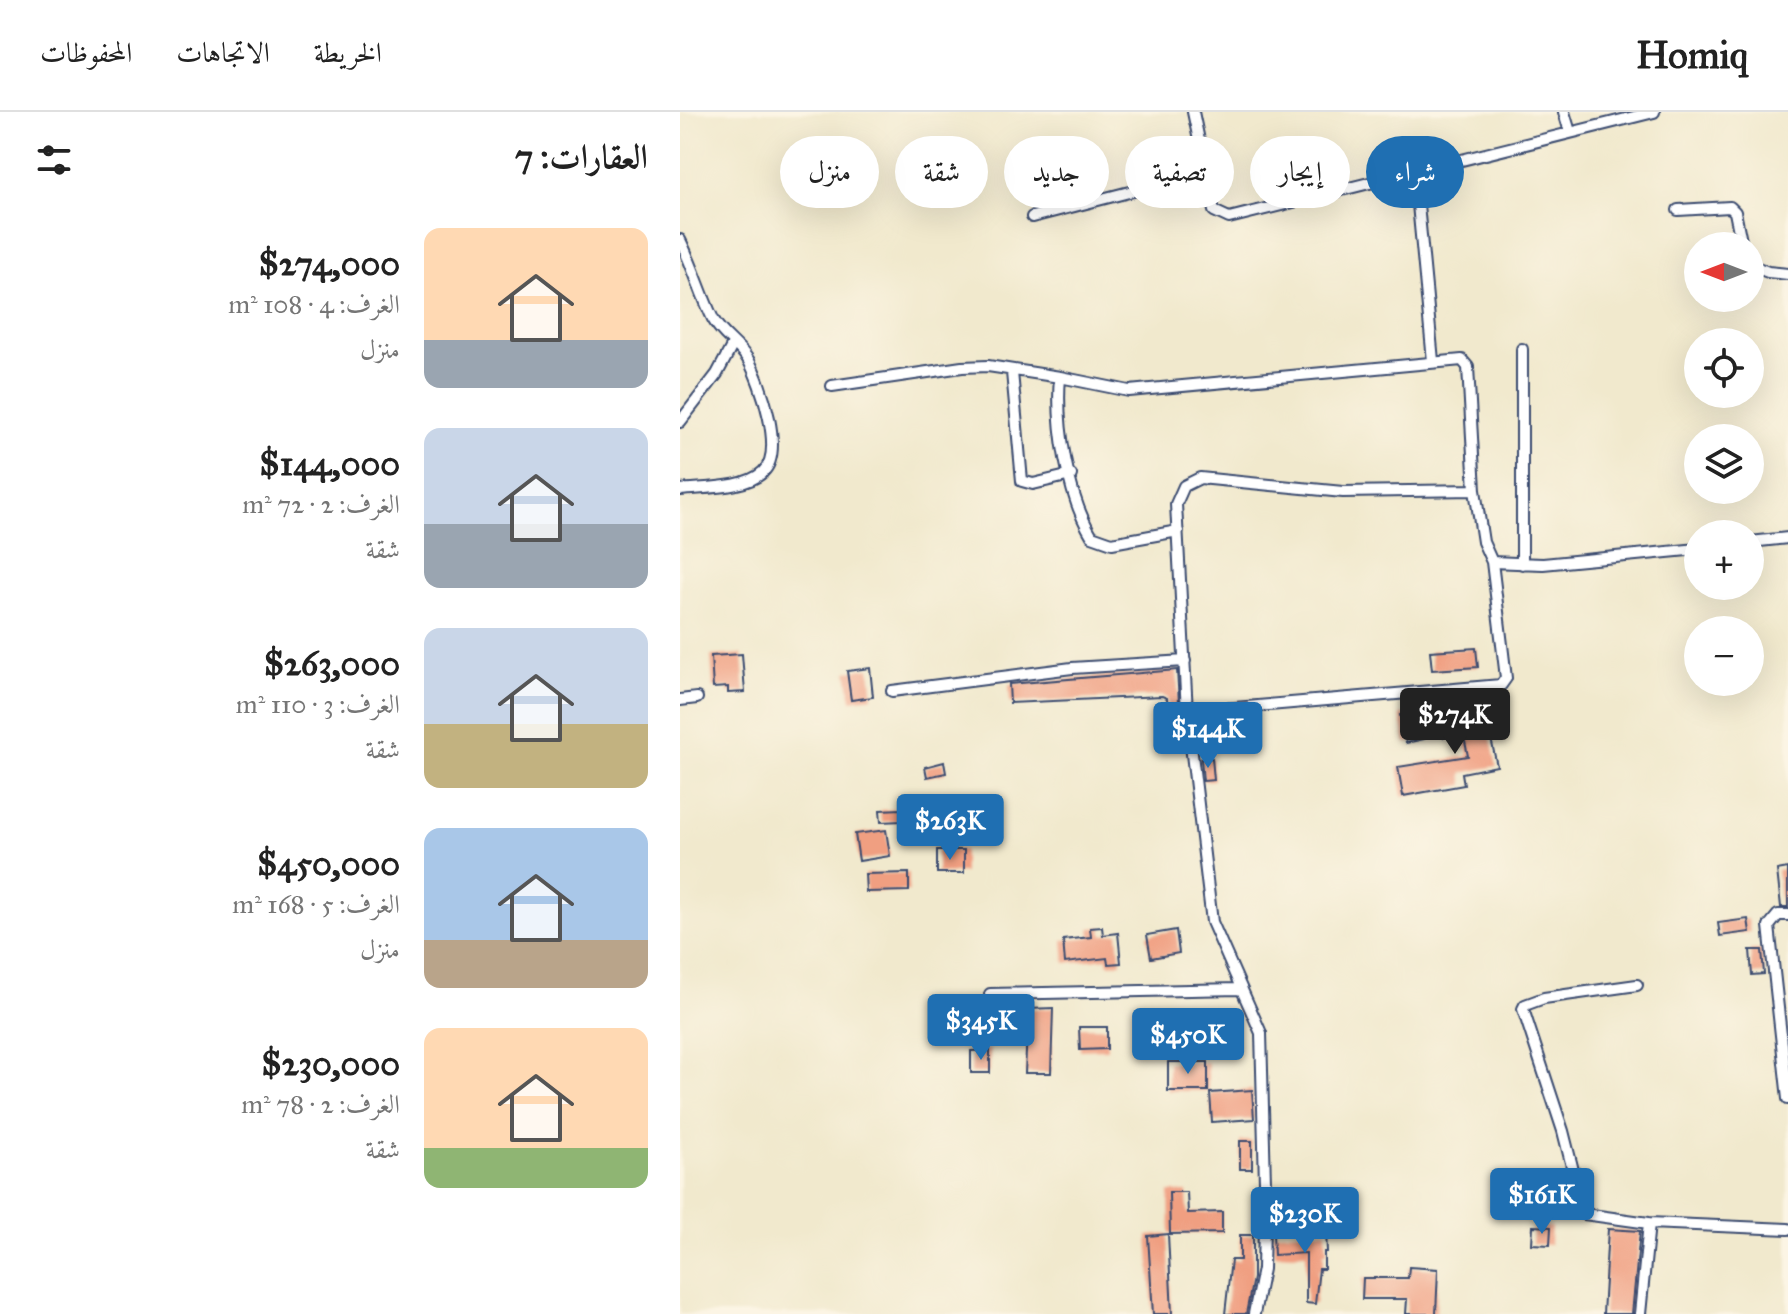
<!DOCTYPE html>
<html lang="ar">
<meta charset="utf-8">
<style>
:root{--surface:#fff;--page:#f2f2f2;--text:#222;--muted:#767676;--line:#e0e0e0;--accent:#1f6fb2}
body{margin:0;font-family:"IM FELL Great Primer",Amiri,serif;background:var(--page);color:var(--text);direction:rtl;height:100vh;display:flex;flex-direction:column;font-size:30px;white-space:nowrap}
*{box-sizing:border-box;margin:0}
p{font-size:26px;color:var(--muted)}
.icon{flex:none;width:44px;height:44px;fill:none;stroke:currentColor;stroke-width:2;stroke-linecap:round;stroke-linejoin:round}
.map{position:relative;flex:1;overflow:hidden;direction:ltr}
.panel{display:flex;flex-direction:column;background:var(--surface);width:680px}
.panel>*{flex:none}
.hud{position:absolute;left:24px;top:24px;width:760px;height:72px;direction:rtl;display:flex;gap:16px}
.needle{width:52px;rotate:270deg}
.tools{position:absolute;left:1004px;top:120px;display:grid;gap:16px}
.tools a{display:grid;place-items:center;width:80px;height:80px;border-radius:50%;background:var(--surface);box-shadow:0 8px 32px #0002;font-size:40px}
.price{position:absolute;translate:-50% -68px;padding:0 18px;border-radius:8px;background:var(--accent);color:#fff;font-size:26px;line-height:52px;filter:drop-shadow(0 2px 4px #0008)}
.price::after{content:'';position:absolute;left:50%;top:48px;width:24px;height:18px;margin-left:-12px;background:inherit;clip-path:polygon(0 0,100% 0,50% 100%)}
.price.active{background:#222;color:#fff}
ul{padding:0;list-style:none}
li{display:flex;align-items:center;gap:24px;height:200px;padding:0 32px}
li span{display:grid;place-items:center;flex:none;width:224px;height:160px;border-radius:16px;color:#555}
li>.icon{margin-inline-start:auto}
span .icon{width:96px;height:96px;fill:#fffc;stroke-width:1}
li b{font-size:34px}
h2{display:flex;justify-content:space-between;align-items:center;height:96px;padding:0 32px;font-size:34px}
.tag{padding:0 28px;border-radius:36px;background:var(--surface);box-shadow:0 8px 32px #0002;font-size:28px;line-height:72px}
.tag.active{background:var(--accent);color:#fff}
header{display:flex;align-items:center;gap:48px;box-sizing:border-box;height:112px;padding:0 40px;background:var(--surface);border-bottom:2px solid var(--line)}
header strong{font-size:38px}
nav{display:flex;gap:44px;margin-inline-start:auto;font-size:28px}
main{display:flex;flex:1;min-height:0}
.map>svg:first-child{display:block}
</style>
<header>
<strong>Homiq</strong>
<nav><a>الخريطة</a><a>الاتجاهات</a><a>المحفوظات</a></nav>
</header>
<main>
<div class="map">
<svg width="1108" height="1202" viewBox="0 0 1108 1202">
<rect width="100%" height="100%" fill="#fcf5e5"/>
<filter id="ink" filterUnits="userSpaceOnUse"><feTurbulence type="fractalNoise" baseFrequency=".0125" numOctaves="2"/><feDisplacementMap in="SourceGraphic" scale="16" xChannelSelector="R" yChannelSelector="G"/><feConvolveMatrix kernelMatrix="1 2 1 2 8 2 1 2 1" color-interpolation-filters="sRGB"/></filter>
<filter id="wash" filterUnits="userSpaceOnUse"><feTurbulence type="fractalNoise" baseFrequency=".006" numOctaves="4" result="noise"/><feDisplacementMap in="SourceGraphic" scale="32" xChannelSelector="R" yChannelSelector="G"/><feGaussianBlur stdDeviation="1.8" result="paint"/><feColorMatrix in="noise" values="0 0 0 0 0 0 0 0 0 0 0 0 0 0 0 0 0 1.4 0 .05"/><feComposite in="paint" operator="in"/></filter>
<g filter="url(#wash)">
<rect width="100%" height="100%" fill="#f1e9cd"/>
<g id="blocks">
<!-- building -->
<path fill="#f09f81" d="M796,536L798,555L752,558L750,539Z
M62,542L65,580L48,581V575L33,576L31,544Z
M190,556L193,585L171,588L167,559Z
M497,558L500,607L489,608L487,586L482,584L330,591L329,572Z
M738,599L744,627L726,631L720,603Z
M794,599L797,609L823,602L827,617L810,622L817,654L782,661L784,673L723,684L718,655L788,644L783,620L764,625L760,608Z
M532,646L534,668L523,669L521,647Z
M264,650L266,661L247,665L245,655Z
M222,697V709L201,710L200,698Z
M206,718L210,744L179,749L175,722Z
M257,738H284V761H257Z
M1108,756V795H1101L1097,758Z
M229,761V779L186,780L185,762Z
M1068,807L1070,820L1040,824L1038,811Z
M422,815L423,823L438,821L441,851L428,852L427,846L385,851L383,828L411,825L410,816Z
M496,818L499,841L471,846L467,823Z
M1070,838H1082L1084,862L1072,863Z
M373,896L371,961H345L348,897Z
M313,898H331V918L292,916L293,901L313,902Z
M399,915H427V937L400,938Z
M310,938V961H291V939Z
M488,950H528V979H488Z
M572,978L574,1007L532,1010L530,981Z
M560,1029H572V1057H560Z
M489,1080H507L508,1101L542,1100V1121L490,1122Z
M853,1114L871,1115L870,1133L852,1132Z
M928,1117L960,1119L952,1202H923Z
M646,1119L647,1140H644V1157H639L635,1192L626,1191V1141L594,1143L593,1121Z
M488,1122L492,1202H473L468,1124Z
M560,1123H573V1166L566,1202H545L551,1148H560Z
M729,1155L758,1157L756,1202H726L727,1187H682L683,1166H728Z"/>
</g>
</g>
<g filter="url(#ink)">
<use href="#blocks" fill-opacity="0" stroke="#3b4b6f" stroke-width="2"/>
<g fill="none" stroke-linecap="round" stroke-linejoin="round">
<defs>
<path id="street" d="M513,0L534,99L549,106L974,0
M884,0L890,20
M735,61L753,249
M998,98L1050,95L1055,100L1062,134
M352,105L523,61
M0,128C13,154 21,182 33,207C42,224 60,233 69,249C81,271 105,340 83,360C65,377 24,375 0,378
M1070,153L1088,160L1108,162
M842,237V452
M332,260L342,369L353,372L391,363
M152,274L282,255L308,254L380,265
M0,310L37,262L53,232
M498,419L432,431L412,424C387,383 376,312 380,265L449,279L782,248L788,255L795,378
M1070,430L1108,426
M212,579L392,556L505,549
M0,588L17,586
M507,600L821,573L826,566L812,450
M1108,803H1098L1089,814L1108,987
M957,873L864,886L845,893L843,897L883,1019L904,1102L969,1111L1108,1117
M310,882L559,877
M574,1202L583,1157L585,1071L581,921L532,810L507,600L496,392L504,374L520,366L663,380L795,378L803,430L812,450L863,452L1018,437
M960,1202L969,1111"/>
</defs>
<!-- street casing -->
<use href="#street" stroke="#3b4b6f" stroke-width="14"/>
<!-- street -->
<use href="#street" stroke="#fff" stroke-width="10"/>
</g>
</g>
</svg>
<div class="tools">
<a><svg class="needle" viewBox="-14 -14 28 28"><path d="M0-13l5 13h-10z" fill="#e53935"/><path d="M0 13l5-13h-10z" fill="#767676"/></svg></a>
<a><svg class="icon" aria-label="locate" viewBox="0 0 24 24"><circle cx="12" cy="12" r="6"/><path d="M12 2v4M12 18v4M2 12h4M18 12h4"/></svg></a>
<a><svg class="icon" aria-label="layers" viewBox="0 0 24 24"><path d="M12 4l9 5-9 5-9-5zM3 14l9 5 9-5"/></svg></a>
<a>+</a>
<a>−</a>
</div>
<b class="price active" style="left:775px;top:644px">$274K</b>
<b class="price" style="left:528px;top:658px">$144K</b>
<b class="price" style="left:270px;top:750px">$263K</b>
<b class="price" style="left:301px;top:950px">$345K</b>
<b class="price" style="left:508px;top:964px">$450K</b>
<b class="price" style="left:862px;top:1124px">$161K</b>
<b class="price" style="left:625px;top:1143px">$230K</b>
<div class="hud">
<a class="tag active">شراء</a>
<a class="tag">إيجار</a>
<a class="tag">تصفية</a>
<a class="tag">جديد</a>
<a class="tag">شقة</a>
<a class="tag">منزل</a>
</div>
</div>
<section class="panel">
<h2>العقارات: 7<svg class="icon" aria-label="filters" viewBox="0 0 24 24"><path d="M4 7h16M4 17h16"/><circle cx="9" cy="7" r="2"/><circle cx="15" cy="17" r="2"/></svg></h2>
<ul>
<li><span style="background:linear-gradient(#ffd9b3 70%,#9aa5b1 0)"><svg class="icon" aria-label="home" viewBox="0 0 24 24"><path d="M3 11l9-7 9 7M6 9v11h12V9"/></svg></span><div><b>$274,000</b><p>الغرف: 4 · 108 m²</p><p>منزل</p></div></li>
<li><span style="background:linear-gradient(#c9d6e8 60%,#9aa5b1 0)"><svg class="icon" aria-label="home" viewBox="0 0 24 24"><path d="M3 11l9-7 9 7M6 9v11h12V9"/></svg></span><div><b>$144,000</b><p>الغرف: 2 · 72 m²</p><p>شقة</p></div></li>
<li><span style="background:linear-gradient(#c9d6e8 60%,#c2b280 0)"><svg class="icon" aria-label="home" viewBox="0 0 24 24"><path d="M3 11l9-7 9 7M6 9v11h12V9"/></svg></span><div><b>$263,000</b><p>الغرف: 3 · 110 m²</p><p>شقة</p></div></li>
<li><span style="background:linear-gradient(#a9c7e8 70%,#b9a48a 0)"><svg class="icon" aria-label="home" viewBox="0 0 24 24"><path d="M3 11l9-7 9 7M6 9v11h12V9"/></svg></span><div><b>$450,000</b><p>الغرف: 5 · 168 m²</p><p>منزل</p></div></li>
<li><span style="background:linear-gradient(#ffd9b3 75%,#8fb573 0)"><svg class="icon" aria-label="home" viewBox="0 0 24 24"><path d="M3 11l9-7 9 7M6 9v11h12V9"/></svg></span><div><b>$230,000</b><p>الغرف: 2 · 78 m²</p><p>شقة</p></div></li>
</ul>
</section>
</main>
